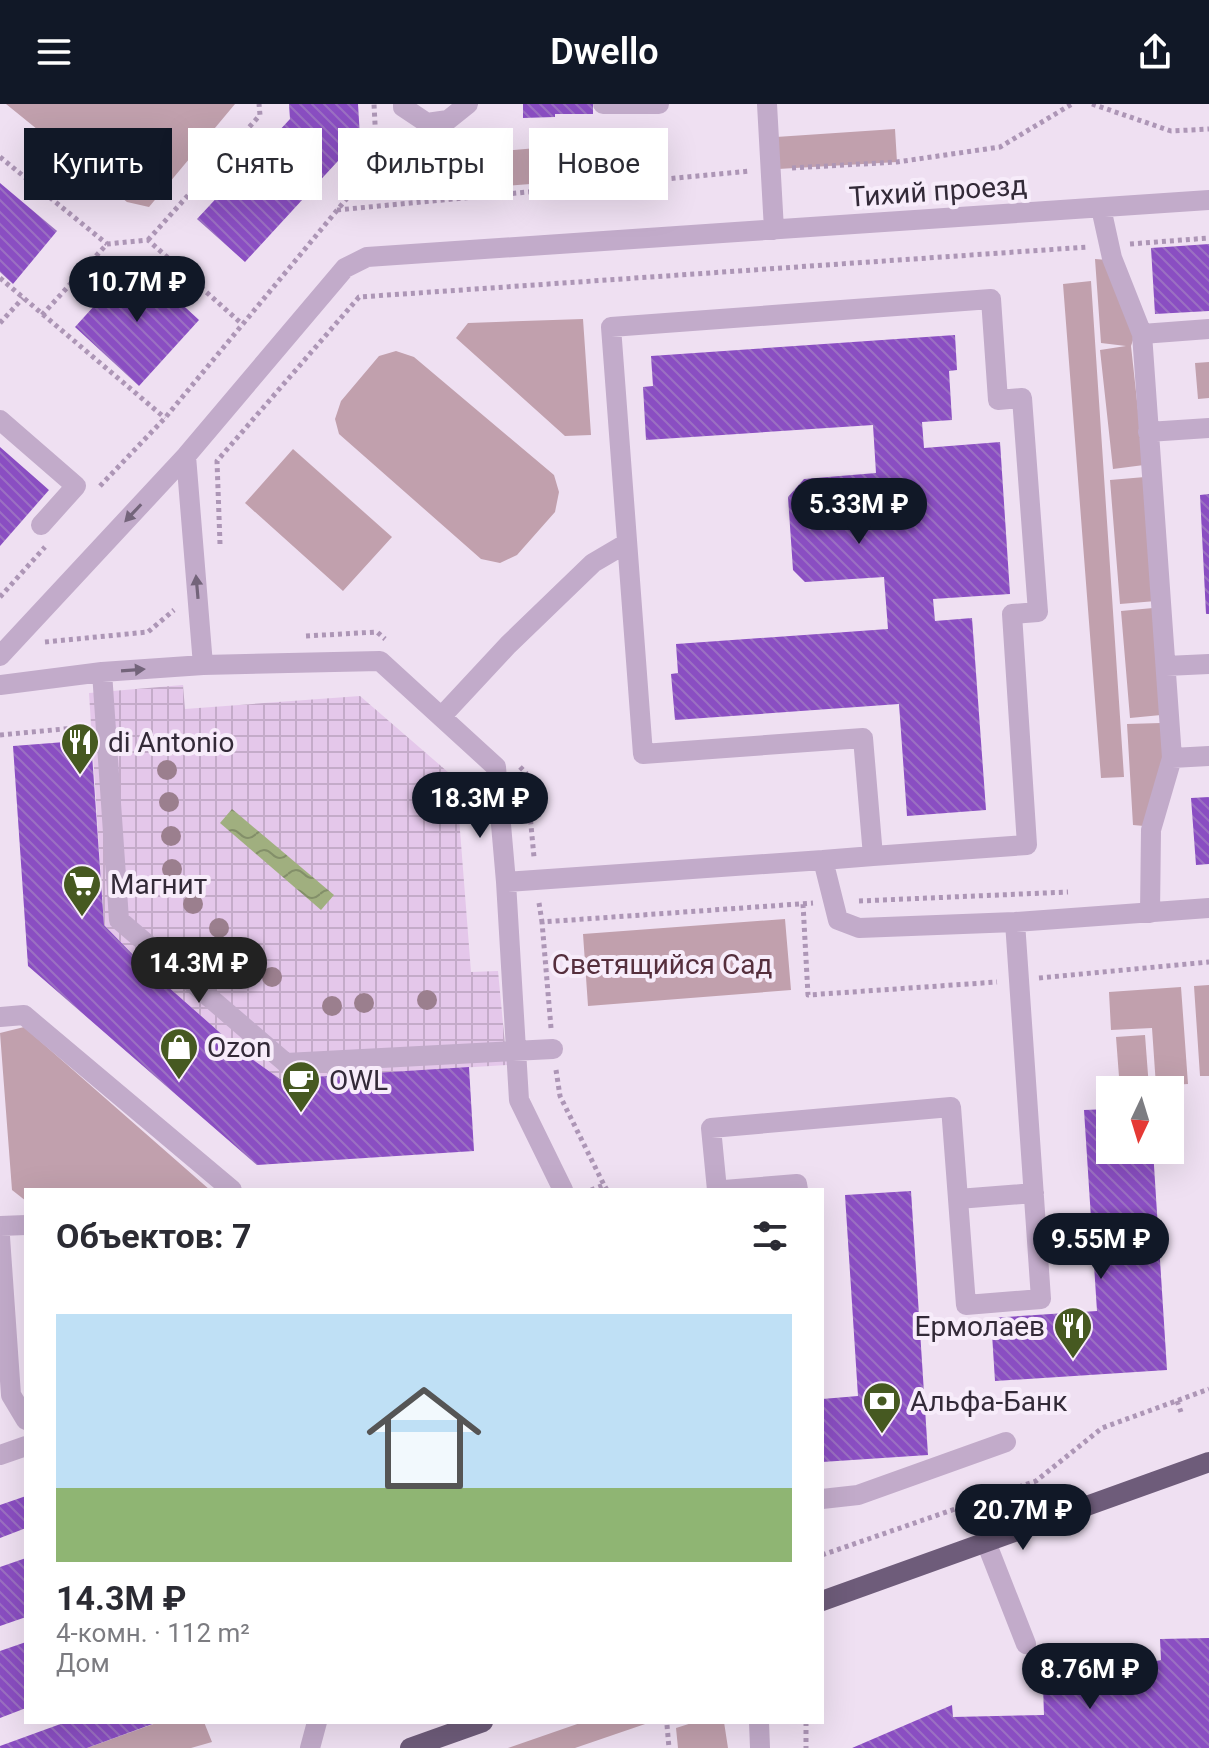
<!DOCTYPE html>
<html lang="ru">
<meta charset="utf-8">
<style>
:root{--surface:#fff;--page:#f7f7f7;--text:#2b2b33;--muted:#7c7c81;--accent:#111827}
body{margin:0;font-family:Roboto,sans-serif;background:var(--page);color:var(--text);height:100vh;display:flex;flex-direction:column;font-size:30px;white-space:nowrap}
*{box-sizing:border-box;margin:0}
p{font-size:26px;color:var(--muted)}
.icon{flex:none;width:44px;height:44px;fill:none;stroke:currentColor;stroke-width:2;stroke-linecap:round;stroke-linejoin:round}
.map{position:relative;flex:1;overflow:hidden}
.side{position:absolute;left:24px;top:1084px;width:800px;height:536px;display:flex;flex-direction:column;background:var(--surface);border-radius:0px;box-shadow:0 8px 32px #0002}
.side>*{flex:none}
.banner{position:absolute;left:24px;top:24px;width:800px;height:72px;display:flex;gap:16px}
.needle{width:52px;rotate:184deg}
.controls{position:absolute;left:1096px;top:972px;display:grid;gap:16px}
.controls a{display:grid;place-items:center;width:88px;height:88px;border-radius:0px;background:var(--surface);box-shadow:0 8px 32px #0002;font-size:40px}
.price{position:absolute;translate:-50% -68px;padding:0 18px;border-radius:28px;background:var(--accent);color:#fff;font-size:26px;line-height:52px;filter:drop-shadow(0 2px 4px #0008)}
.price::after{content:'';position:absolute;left:50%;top:48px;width:24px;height:18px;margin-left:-12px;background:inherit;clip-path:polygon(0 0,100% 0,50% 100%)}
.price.active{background:#222;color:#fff}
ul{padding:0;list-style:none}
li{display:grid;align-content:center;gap:16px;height:424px;padding:0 32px}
li span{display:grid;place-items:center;height:248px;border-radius:0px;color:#555}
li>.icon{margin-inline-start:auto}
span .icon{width:144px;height:144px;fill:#fffc;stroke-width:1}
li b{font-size:34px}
h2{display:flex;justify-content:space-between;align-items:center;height:96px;padding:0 32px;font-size:34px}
.pill{padding:0 28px;border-radius:0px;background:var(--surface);box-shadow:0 8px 32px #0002;font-size:28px;line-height:72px}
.pill.active{background:var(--accent);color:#fff}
header{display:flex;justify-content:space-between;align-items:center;height:104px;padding:0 32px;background:var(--accent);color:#fff;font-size:36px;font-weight:600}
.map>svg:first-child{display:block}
</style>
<header><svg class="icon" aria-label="menu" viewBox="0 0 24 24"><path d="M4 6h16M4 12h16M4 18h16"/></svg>Dwello<svg class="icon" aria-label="share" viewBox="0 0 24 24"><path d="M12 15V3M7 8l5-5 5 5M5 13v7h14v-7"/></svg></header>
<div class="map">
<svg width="1209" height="1644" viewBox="0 0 1209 1644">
<defs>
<pattern id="plaza-grid" width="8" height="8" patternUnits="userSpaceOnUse" patternTransform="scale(2)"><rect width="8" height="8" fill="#e4c7ea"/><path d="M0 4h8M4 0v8" fill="none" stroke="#c4abc9"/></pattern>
<pattern id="water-waves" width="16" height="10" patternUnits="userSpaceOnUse" patternTransform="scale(2)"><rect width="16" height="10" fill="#a0af7f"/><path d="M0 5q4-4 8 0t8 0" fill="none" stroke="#838f69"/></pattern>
<pattern id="building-back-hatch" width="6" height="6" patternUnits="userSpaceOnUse" patternTransform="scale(2)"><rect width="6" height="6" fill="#8a4ec2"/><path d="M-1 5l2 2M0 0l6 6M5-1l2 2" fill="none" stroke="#9b70c2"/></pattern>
</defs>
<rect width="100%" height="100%" fill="#efe0f2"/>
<!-- green -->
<path fill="#c1a0ad" d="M6,0H235L149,103L127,98Z
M895,25L897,58L778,65L776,33Z
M617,37L620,73L504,82L501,47Z
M461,51L465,84L419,89L415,56Z
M1095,155L1108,156L1135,230L1131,242L1144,361L1113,365L1100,246L1126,242L1101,239Z
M1091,177L1124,673L1101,674L1063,180Z
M583,215L591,331L565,332L456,234L468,219Z
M396,247L414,253L554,371L559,388L555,408L517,451L500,459L481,455L339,330L335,315L341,297L379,252Z
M1209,258V294L1198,295L1195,259Z
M293,345L392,433L343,487L245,399Z
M1145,373L1156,497L1120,500L1110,376Z
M1153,504L1161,611L1130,614L1121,507Z
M1161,619L1166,658L1144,722L1133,721L1127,620Z
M785,815L791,886L588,902L583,830Z
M1209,881V972H1200L1194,882Z
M1181,883L1188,980L1156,982L1152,924L1111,926L1109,888Z
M24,923L210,1086H26V1097L12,1086L0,929Z
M1145,931L1149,984L1120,986L1116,933Z
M159,1618H204L212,1638L191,1644H87Z
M583,1618H651L575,1644H508Z
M695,1618H724L728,1644H678L676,1624Z"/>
<!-- plaza -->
<path fill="url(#plaza-grid)" d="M183,581L185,605L360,592L456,675L471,868L498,867L507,961L280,975L242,948L141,859L104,821L89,589Z"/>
<!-- water -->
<path fill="url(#water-waves)" d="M232,705L334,791L321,806L220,719Z"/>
<!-- building -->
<path fill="url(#building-back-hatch)" d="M289,0H358L360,33L245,158L197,115L290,15Z
M523,0H593V10H555V13L523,14Z
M0,79L57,127L13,180L0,168Z
M1209,140V207L1155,210L1151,144Z
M135,157L199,216L139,282L75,223Z
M955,231L957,266L949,267L952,316L922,318L924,344L1000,338L1010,490L933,495L935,517L972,514L986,706L907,712L899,600L675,616L671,570L678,569L676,540L888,525L884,473L805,478L793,466L788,393L804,375L876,369L873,321L646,336L643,283L653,282L651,252Z
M0,343L49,386L0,442Z
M1209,390V510H1206L1200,391Z
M91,636L104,821L141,859L242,948L280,975L469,963L474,1047L257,1061L28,862L13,642Z
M1209,693V760L1196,761L1191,694Z
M1110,1005V1046H1153L1167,1266L995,1277L991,1214L1097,1207L1084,1006Z
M911,1087L928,1351L822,1358V1295L858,1292L845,1091Z
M26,1392V1424L0,1434V1401Z
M26,1454V1513L0,1522V1463Z
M1209,1534V1644H852L952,1601L953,1613L1044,1611L1043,1582L1161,1556L1160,1535Z
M26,1538V1604L0,1614V1547Z
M66,1618H158L87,1644H0V1642Z"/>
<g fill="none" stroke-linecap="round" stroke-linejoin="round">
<!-- path -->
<path stroke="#ad96b6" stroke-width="5" stroke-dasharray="4 4" stroke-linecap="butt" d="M1092,0L1171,27L1209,25
M0,53L107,140
M792,64L897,58L1000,43L1072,0
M337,106L750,67
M148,136L260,11L259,0
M1130,140L1209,134
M0,174L165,314
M42,211L107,140L148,136L242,220
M0,219L23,194
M100,382L165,314L377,58L374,0
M220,440L217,357L359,193L1088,143
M0,493L45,443
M306,532L377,528L385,535
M45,538L148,528L174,506
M0,631L85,623
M520,663L526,669L534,753
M859,797L1068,788
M539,799L542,818
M803,800L808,891L997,878
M1039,874L1209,858
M551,924L542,818L813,799
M556,966L560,992L604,1081
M591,1086L604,1081L607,1086
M1177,1297L1181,1308
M822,1451L1036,1377L1102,1324L1209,1285
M806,1618V1644
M667,1621L669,1644"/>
<!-- minor -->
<path stroke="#c2abca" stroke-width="20" d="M403,0V3L427,19L448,16L468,0
M603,0H659
M767,0L774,126
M1101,104L1112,154L1142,230L1172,654L1151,726L1150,809
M991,195L998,296L1022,294L1038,508L1012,510L1027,741L873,752L863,634L643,650L611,223Z
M1142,230L1209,225
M0,316L76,382L41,421
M1148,328L1209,324
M186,352L203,561
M0,552L186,352L345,164L367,153L1209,96
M1166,562L1209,560
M102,568L119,816L286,959L553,945
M0,581L102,568L203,561L380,557L496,663L506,778L519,996L563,1086
M441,613L508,541L593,459L627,439
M1172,654L1209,652
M823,756L873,752
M506,778L823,756L838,816L859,824L1015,818L1209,804
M1015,818L1041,1195L966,1201L958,1095L1034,1089
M0,913L24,911L232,1086
M717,1086L711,1024L951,1003L958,1095
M724,1086L797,1080L798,1086
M0,1122L26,1121
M0,1133L11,1291L26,1316
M0,1351L26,1342
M822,1395L858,1391L1006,1338
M986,1438L1026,1540
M759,1618L760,1644
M310,1644L317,1618"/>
<!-- major -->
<path stroke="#6e5c7a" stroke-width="20" d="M822,1497L1209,1358
M410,1644L483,1618"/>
</g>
<!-- trees -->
<g fill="#9b7f8e">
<circle cx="168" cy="642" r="10"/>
<circle cx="167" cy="666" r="10"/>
<circle cx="169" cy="698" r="10"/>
<circle cx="171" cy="732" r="10"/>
<circle cx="172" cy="765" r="10"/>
<circle cx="193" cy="800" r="10"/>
<circle cx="219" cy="824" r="10"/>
<circle cx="246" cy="848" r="10"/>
<circle cx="272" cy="873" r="10"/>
<circle cx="427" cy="896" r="10"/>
<circle cx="364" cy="899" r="10"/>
<circle cx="332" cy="902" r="10"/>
</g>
<!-- one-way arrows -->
<defs><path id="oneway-solid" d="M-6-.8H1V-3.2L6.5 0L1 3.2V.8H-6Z" transform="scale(2)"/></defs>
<g fill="#73647a">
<use href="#oneway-solid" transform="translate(133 409) rotate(133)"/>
<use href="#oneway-solid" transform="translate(197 483) rotate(-95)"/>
<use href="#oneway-solid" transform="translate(133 566) rotate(-4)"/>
</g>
<!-- icons -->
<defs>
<symbol id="restaurant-pin" viewBox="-11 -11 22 30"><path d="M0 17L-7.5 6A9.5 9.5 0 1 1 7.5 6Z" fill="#465921" stroke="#f7ecfa"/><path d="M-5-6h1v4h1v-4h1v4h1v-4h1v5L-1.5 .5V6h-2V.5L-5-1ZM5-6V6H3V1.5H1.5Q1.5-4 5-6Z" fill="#fff"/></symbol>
<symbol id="supermarket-pin" viewBox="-11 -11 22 30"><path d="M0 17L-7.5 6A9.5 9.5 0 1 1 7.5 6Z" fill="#465921" stroke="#f7ecfa"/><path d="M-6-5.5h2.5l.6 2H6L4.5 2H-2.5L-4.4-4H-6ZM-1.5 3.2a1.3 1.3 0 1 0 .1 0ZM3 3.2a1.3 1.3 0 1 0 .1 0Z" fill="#fff"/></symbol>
<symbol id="shop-pin" viewBox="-11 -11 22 30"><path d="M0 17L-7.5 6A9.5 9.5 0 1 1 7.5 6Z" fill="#465921" stroke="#f7ecfa"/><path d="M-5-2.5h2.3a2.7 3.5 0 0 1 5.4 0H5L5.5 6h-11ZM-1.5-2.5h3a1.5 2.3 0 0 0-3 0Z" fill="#fff"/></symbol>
<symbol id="cafe-pin" viewBox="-11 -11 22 30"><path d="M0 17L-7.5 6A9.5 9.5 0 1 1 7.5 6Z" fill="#465921" stroke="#f7ecfa"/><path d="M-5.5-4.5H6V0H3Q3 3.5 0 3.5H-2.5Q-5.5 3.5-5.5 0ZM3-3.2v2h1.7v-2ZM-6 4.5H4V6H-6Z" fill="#fff"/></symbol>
<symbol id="bank-pin" viewBox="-11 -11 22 30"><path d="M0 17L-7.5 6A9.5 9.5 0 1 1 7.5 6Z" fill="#465921" stroke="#f7ecfa"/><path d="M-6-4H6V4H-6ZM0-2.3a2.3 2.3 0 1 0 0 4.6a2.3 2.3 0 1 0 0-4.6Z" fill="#fff"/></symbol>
</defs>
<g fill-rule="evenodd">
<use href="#restaurant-pin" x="58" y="616" width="44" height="60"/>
<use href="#supermarket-pin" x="60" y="758" width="44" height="60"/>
<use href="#shop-pin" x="157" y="921" width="44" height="60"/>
<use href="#cafe-pin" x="279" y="954" width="44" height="60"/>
<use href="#restaurant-pin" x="1051" y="1200" width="44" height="60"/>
<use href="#bank-pin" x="860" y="1275" width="44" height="60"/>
</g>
<g text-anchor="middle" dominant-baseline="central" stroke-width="8" stroke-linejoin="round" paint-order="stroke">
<!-- street labels -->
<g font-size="28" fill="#332a38" stroke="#f7ecfa">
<text transform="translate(938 87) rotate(-4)">Тихий проезд</text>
</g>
<!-- poi labels -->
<g font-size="28" fill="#332a38" stroke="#f7ecfa" text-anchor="start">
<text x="108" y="638">di Antonio</text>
<text x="110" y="780">Магнит</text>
<text x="207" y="943">Ozon</text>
<text x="329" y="976">OWL</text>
<text x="1045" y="1222" text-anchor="end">Ермолаев</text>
<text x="910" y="1297">Альфа-Банк</text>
</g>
<!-- park labels -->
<g font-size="28" fill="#562f3d" stroke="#f7ecfa">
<text x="662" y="860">Светящийся Сад</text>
</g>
</g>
</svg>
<div class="controls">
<a><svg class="needle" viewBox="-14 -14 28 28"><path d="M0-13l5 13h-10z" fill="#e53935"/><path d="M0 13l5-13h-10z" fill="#7c7c81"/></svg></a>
</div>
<b class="price" style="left:137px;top:220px">10.7M ₽</b>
<b class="price" style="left:859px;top:442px">5.33M ₽</b>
<b class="price" style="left:480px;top:736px">18.3M ₽</b>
<b class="price active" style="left:199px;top:901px">14.3M ₽</b>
<b class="price" style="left:1101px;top:1177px">9.55M ₽</b>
<b class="price" style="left:1023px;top:1448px">20.7M ₽</b>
<b class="price" style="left:1090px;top:1607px">8.76M ₽</b>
<div class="banner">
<a class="pill active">Купить</a>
<a class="pill">Снять</a>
<a class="pill">Фильтры</a>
<a class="pill">Новое</a>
</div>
<section class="side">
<h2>Объектов: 7<svg class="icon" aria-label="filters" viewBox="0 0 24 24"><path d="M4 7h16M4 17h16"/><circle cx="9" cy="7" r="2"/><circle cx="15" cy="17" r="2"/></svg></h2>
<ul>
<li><span style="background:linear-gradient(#bfe0f5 70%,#8fb573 0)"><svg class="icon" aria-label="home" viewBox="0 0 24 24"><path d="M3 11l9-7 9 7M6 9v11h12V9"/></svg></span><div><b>14.3M ₽</b><p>4-комн. · 112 m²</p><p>Дом</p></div></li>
</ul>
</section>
</div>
